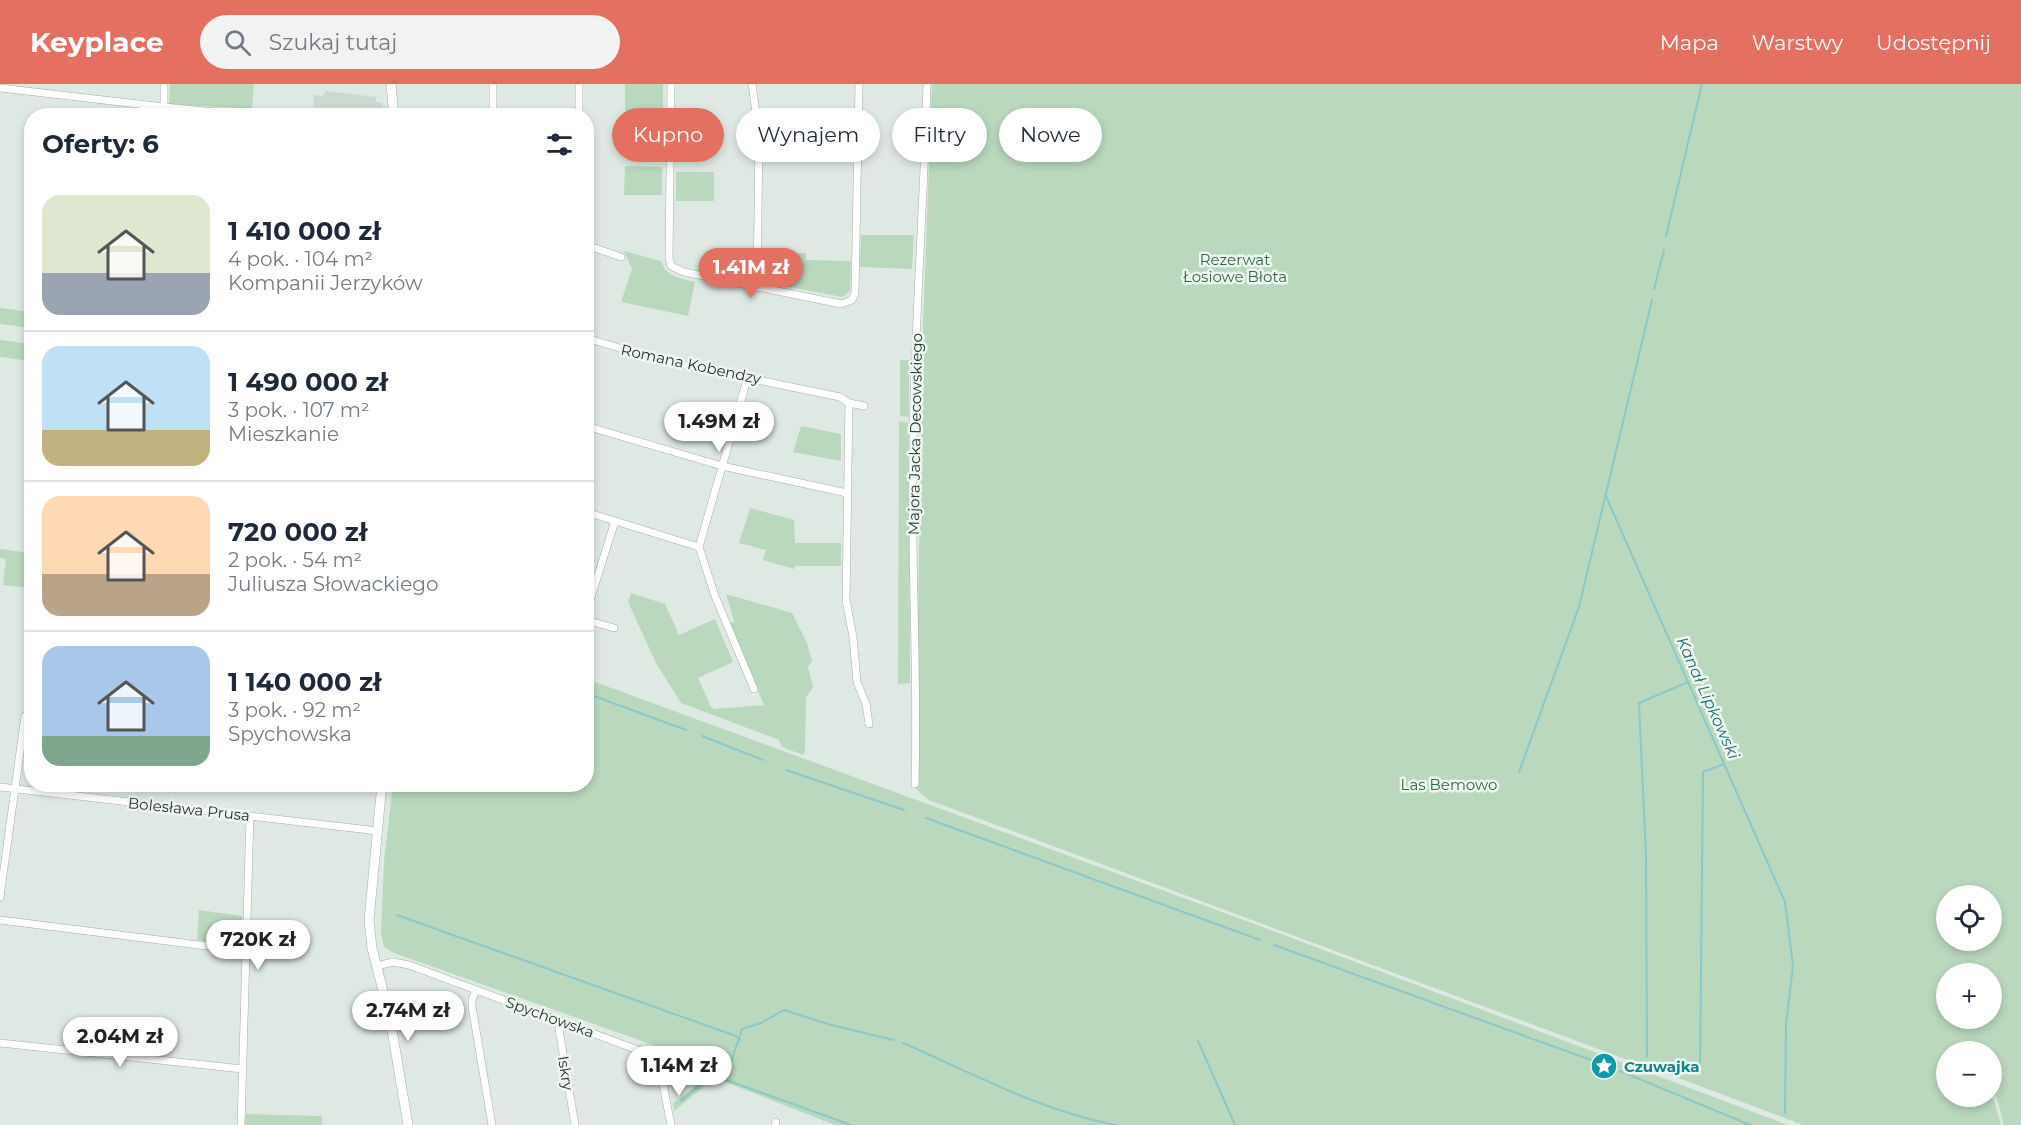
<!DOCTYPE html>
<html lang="pl">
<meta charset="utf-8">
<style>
:root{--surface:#fff;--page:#f2f2f3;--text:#1f2937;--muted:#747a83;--line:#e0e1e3;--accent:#e47062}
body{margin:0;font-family:Montserrat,sans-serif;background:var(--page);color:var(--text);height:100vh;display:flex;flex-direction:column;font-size:22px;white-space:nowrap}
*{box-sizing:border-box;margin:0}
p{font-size:20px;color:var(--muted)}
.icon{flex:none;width:33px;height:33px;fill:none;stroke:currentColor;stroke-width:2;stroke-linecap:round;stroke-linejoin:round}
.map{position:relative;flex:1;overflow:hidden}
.drawer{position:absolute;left:24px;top:24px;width:570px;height:684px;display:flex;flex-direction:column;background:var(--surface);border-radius:24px;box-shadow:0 3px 9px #0003}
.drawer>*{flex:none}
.hud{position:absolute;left:612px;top:24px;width:570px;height:54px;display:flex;gap:12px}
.fabs{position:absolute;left:1936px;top:801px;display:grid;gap:12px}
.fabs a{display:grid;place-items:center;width:66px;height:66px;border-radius:50%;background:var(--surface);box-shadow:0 3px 9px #0003;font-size:30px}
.price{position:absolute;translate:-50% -51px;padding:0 14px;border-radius:21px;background:#fff;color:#222;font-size:20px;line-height:39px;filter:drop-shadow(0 2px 3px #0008)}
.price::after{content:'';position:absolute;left:50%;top:36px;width:18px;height:14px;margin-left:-9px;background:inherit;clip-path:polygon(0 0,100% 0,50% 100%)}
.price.on{background:var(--accent);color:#fff}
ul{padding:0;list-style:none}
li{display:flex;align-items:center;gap:18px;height:150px;padding:0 18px}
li+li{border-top:2px solid var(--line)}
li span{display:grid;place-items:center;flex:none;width:168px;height:120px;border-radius:18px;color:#555}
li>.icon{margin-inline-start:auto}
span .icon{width:72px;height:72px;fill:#fffc;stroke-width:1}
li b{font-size:26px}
h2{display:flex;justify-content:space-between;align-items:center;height:72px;padding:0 18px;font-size:26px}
.pill{padding:0 21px;border-radius:27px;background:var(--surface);box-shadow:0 3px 9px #0003;font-size:21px;line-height:54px}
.pill.on{background:var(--accent);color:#fff}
header{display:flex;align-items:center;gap:36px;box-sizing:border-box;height:84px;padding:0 30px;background:var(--accent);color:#fff}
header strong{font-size:28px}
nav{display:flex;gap:33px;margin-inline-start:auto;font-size:21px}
.search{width:420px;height:54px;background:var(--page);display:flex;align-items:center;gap:15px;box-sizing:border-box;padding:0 21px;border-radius:33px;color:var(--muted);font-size:22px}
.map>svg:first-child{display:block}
</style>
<header>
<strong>Keyplace</strong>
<div class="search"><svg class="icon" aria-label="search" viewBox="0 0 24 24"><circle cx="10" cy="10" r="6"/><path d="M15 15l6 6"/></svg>Szukaj tutaj</div>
<nav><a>Mapa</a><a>Warstwy</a><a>Udostępnij</a></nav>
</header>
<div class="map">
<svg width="2021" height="1041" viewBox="0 0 2021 1041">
<rect width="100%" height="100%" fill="#dfe9e3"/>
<!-- built -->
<path fill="#cdd8d2" d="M326,7L376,13V18L382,19L384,30L313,31L314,11L323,12Z"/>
<!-- green -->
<path fill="#bad8be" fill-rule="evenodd" d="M170,0H254L252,25L169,20Z
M625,0H663V27H625Z
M932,0H2021V1041H2004L1996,1011L1993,1013L2001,1041H1803L1652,984V977L1644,982L929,716L915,704L923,240ZM1947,812H1992V856H1947ZM1947,890H1992V934H1947ZM1947,968H1992V1012H1947Z
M625,82L662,83V111H624Z
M676,88H714V117H676Z
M861,151H914L912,185L860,183Z
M624,167L661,177C666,193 680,194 695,198L688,232L621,218L632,185Z
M765,169H806V176L851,177L850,207L842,213L769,199L765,193Z
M0,224L31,228V244L0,240Z
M0,256L31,260V277L0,273Z
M900,276H909V333L900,332Z
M899,337L909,339L910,570V599L898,600Z
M801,342L841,350V377L793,368Z
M750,424L794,436L795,459H841V482H795L794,485L763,476L766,466L739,459Z
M0,465L31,469V504L3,501L6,475L0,474Z
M631,509L665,520L679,551L715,535L733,578L698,594L711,623L715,625L764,621L730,540L734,537L726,510L792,529L807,559L812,577L808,583L813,603L806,614L805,667L803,671L782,663L779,656L681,619L656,579L628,518Z
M587,595L1260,842L1788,1041H835L715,994L674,1027L673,1019L714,988L715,983L394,869L384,863L381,849L384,777L393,701L586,700Z
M199,826L242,832L241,859L238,862L197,856Z
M246,1030L322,1032V1041H245Z"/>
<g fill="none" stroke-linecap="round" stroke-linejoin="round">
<!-- stream -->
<path stroke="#8cc8c9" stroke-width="2" d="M1666,152L1702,0
M1654,205L1664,166
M1605,410L1785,818L1793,882L1786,940L1785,1029
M586,609L686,646
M702,652L763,676
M786,686L904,726
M1519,688L1579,523L1652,216
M926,734L1260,856
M397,831L736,952L740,956
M1274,861L1602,980
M1198,957L1235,1041
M903,959C970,988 1043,1028 1116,1041
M1647,973L1646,772L1639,619L1688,598
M731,978L742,945L761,939L784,926L831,941L894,956
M1620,987L1750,1041
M1700,987L1703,688L1724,680
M721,994L729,982
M681,1017L711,992H715L851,1041"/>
<defs>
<path id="street" d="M671,0L669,174L671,182L684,188L841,220L852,216L855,209L859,0
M752,0L759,50L757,204
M0,4L164,23L257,32
M164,23V0
M493,32V0
M579,32V0
M586,161L621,173
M586,254L656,275L840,313L849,319L864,322
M849,319L846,516L853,553L857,598L866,620L869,640
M586,342L722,382L847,409
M586,428L699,463
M699,463L748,292
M699,463L715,512L754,605
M586,529L615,437
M586,536L614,544
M915,700C918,590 911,479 913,368C914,246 924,123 927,0
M0,703L378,747
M0,813L25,632
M0,836L247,867
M377,882L393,878L409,881L654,972L659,980L671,1041
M476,906L472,916V922L492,1041
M564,938L559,945L575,1041
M0,959L243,985
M241,1041L250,732
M775,1041L776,1038"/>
<path id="secondary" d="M391,0L394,32
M382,700L369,836L372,864L390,934L408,1041"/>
</defs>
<!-- street casing -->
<use href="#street" stroke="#a3b0a9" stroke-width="8"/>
<!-- secondary casing -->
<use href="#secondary" stroke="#9fb3a9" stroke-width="10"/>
<!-- street -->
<use href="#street" stroke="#fff" stroke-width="7"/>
<!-- secondary -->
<use href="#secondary" stroke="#fff" stroke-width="9"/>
</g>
<!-- icons -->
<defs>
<symbol id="sight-disc" viewBox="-11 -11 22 22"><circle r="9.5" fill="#0f9aa8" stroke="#eff6f1"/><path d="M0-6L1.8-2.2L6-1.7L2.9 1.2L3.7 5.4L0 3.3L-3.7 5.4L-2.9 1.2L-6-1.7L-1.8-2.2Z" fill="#fff"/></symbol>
</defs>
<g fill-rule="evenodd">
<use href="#sight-disc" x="1589" y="967" width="30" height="30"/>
</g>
<g text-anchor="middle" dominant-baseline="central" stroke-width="5" stroke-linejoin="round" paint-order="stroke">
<!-- park labels -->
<g font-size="15" fill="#306a3e" stroke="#eff6f1">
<text x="1235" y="175">Rezerwat<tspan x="1235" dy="17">Łosiowe Błota</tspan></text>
<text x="1449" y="700">Las Bemowo</text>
</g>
<!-- street labels -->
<g font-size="15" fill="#22372e" stroke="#eff6f1">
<text transform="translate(691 280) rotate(12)">Romana Kobendzy</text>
<text transform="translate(915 350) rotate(-89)">Majora Jacka Decowskiego</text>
<text transform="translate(189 725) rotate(6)">Bolesława Prusa</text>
<text transform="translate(550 933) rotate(20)">Spychowska</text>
<text transform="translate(566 989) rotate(81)">Iskry</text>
</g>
<!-- culture labels -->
<g font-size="15" font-weight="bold" fill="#0d838f" stroke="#eff6f1" text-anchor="start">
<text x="1624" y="982">Czuwajka</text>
</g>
<!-- water labels -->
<g font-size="16" font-style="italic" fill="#226b6d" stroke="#eff6f1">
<text transform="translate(1708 614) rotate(66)">Kanał Lipkowski</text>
</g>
</g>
</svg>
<div class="fabs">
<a><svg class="icon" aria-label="locate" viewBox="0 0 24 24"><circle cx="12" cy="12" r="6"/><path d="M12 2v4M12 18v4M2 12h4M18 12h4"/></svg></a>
<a>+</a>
<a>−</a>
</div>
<b class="price on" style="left:751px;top:215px">1.41M zł</b>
<b class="price" style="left:719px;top:369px">1.49M zł</b>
<b class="price" style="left:258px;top:887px">720K zł</b>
<b class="price" style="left:408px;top:958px">2.74M zł</b>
<b class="price" style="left:120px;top:984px">2.04M zł</b>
<b class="price" style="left:679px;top:1013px">1.14M zł</b>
<div class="hud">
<a class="pill on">Kupno</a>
<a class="pill">Wynajem</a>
<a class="pill">Filtry</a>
<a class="pill">Nowe</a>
</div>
<section class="drawer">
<h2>Oferty: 6<svg class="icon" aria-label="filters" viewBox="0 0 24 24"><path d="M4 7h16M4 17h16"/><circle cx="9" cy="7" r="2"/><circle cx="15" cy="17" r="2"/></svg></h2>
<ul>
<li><span style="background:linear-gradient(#dfe7d0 65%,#9aa5b1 0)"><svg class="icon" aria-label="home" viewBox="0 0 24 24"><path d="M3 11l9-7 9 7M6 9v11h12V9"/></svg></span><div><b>1 410 000 zł</b><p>4 pok. · 104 m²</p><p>Kompanii Jerzyków</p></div></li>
<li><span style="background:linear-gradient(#bfe0f5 70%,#c2b280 0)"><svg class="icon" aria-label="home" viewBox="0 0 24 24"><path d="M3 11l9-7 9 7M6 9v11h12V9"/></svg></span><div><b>1 490 000 zł</b><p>3 pok. · 107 m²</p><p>Mieszkanie</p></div></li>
<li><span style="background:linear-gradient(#ffd9b3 65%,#b9a48a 0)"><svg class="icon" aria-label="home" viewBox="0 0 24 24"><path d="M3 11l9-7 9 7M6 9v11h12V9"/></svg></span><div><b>720 000 zł</b><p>2 pok. · 54 m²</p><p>Juliusza Słowackiego</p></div></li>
<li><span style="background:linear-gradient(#a9c7e8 75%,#7fa58c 0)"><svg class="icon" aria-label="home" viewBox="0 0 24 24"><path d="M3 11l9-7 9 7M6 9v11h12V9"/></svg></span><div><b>1 140 000 zł</b><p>3 pok. · 92 m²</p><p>Spychowska</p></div></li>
</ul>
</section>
</div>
